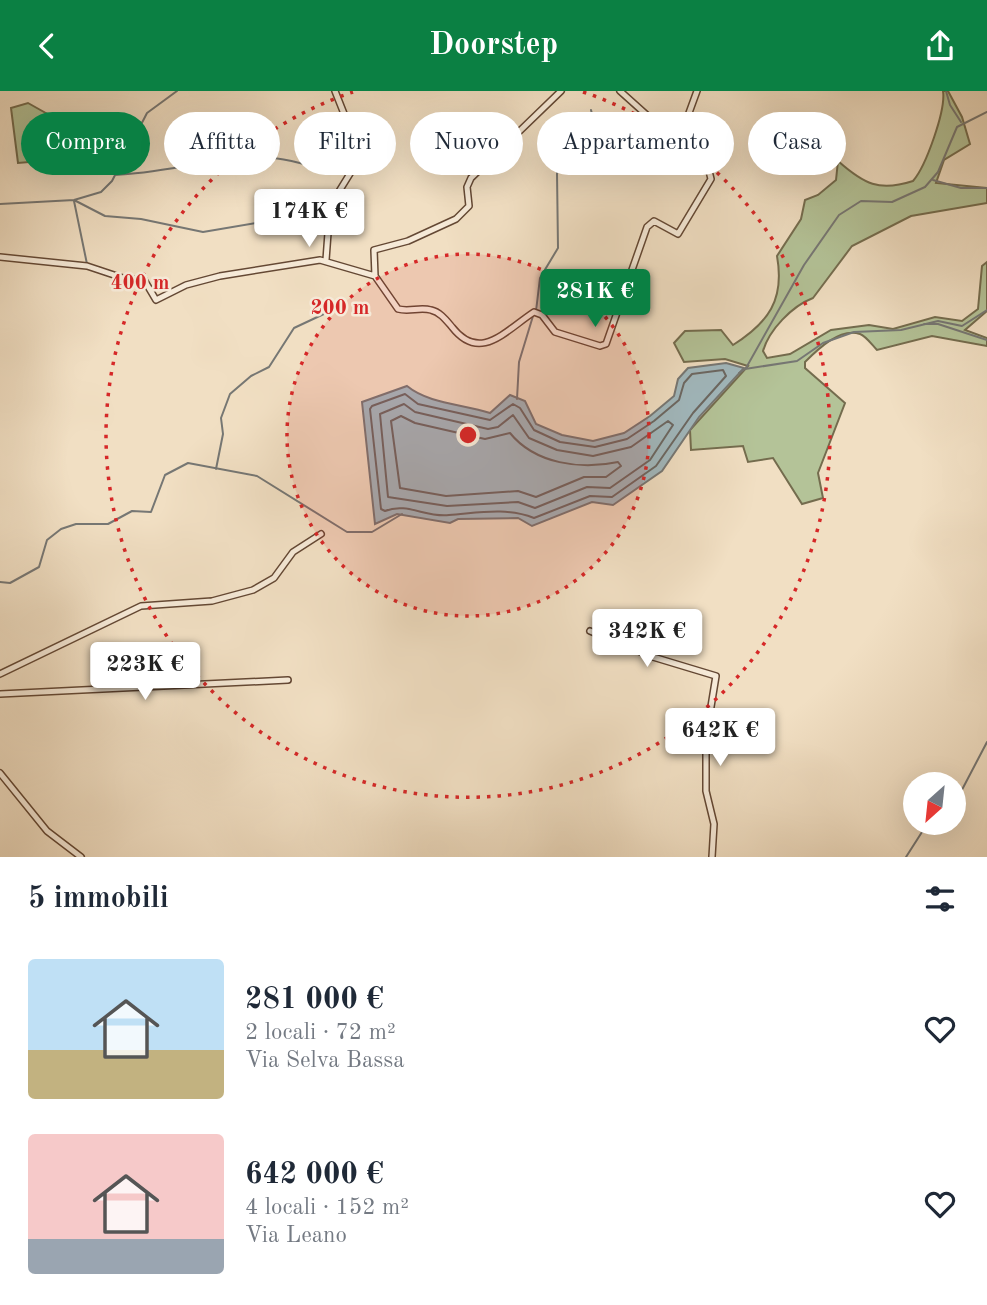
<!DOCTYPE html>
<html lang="it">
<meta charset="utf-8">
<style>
:root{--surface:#fff;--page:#f2f2f3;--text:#1f2937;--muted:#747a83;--accent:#0b8043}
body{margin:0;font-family:"Old Standard TT",serif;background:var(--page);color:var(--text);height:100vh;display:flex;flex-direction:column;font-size:26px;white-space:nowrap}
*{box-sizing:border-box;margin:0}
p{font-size:23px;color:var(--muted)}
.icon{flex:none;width:38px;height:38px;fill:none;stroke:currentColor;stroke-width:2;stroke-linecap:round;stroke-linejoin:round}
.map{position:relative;height:766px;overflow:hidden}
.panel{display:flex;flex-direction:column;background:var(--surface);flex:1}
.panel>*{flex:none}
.hud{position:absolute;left:21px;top:21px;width:945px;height:63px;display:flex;gap:14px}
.needle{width:46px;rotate:207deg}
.fabs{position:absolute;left:903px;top:681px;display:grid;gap:14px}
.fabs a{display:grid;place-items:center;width:63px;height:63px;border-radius:50%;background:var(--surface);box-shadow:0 7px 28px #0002;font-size:35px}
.price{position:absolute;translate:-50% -60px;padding:0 16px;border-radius:7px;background:#fff;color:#222;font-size:23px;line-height:46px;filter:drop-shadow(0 2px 4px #0008)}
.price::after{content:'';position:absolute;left:50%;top:42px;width:21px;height:16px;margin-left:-10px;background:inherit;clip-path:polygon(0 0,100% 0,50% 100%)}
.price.selected{background:var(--accent);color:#fff}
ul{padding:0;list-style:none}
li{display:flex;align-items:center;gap:21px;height:175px;padding:0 28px}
li span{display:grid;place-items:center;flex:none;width:196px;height:140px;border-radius:7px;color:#555}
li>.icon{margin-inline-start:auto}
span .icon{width:84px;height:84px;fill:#fffc;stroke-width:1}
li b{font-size:30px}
h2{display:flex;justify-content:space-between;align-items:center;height:84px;padding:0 28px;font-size:30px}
.pill{padding:0 24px;border-radius:32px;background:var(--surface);box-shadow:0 7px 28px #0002;font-size:24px;line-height:63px}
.pill.selected{background:var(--accent);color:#fff}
header{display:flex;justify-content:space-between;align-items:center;height:91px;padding:0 28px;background:var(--accent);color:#fff;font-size:32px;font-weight:800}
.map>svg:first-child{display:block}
</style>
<header><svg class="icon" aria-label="back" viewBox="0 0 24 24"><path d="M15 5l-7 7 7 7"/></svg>Doorstep<svg class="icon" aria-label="share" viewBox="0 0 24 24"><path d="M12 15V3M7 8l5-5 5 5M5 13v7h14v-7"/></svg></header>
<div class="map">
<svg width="987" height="766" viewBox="0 0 987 766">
<rect width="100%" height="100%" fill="#f1dfc3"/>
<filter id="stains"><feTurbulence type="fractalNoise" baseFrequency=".00286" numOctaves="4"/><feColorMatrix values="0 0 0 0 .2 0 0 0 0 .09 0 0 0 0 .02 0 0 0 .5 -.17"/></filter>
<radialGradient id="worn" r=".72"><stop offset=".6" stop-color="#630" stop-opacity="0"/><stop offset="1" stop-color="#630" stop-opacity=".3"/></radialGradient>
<!-- green -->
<path fill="#b4c398" stroke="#746c4e" stroke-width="2" d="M943,0H948L962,26L970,53L944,69L936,92L987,97V112L911,125L852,155L813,207C792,215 769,239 763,260L767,267L790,263L831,239L869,234L893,238L935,226L962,230L978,218L982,175L987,171V220L965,239L987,247V255L932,245L877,259C872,254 866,245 860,243C840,236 817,259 805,271V277L845,312L818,382L823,407L802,413L773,367L748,371L743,355L691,359L690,339L748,275L725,268L684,271L674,252L685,240L721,239L733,254C768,232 785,209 777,165L801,128L805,109L818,104L836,89L838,70C864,93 879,101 913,90C926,75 946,19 943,0Z
M28,12L51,25L68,45L65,68L18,72L11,17Z"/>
<!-- water -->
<path fill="#a1b9bf" stroke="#767774" stroke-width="2" d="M726,272L744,277L699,326L662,380L613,414L592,411L532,435L518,427L458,428L450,432L397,423L375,433L362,311L407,295C429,313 463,313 490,322L510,304L525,310L536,333L562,344L593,350L624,342L650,325L674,305L678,288L688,277Z"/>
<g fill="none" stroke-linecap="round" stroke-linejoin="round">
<!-- shore -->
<path stroke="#6b6762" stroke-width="2" d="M723,279L726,285L693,322L656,375L612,406L590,405L534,427C506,416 478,422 449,424C426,427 407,411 385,420L381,418L370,318L372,315L405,303L418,313L490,329L513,313L520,317L534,339L560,351L595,356L627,348L654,330L679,309L684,292L692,283Z
M404,313L415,321L488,338L498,336L513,324L529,347L557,359L593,365L631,356L668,330L673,334L650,369L610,397L587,396L535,417L518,411L447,415L388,406L380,323Z
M401,325L415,332L485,348L510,342C535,373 581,379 618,371L621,375L606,386H584L536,406L518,400L446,405L400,397L391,330Z"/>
<!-- stream -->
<path stroke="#767774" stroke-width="2" d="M946,0L950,14L961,31
M115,84C167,82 219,65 272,67C297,68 329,85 352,74
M933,89L961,97H987
M74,109L105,125L141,128L203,141L262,131
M74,110L87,173
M0,113L74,109L101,101L112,90L147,22L177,0
M536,220L540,187L558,157L557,82L598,46L591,19
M924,233H938L987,249
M746,277L804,174L839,124L861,110L892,111L925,96L938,81L957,36L987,21
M739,282L745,278L797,270L823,252L854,241L901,239L938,230L962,235L987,219
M517,308L519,271L533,225
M216,378L223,343L221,327L230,303L251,285L269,276L294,237L343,214
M0,491L10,492L39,476L47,449L61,438L76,433H108L132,420L151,421L165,384L188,372L257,385L347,441H372L402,423
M954,714L987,651
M906,766L922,741L942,735L944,732"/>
<defs>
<path id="minor" d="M620,0L678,52L697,0
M0,166L87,175L129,189L143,187L156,209L186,194L220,185L320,169L375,185L374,159L408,150L456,128L469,115L467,96L471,87L561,0
M326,169L330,115L359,68L358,58L335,0
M375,185L398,218C409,221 420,216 431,219C440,221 446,229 452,236C480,272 505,240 534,221L542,224L555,241L600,255L606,253L647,136L654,130L678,143L711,88L709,80L678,61V52
M590,540L653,566L716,585L706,646V700L714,733L712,766
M0,583L141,515L212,510L253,499L274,487L293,461L321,443
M0,603L288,589
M0,682L47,740L81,766"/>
</defs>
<!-- minor casing -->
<use href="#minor" stroke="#644834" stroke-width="8"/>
<!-- minor -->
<use href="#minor" stroke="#f6ead8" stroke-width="5"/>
</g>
<!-- distance rings -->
<circle cx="468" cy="344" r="181" fill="#d62828" fill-opacity=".12"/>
<g fill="none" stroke="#d62828" stroke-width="3.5" stroke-dasharray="3.5 7">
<circle cx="468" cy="344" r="181"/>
<path d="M583 1A362 362 0 1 1 353 1"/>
</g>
<circle cx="468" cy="344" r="10" fill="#d62828" stroke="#f6ead8" stroke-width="3.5"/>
<g font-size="21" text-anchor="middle" font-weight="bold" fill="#d62828" stroke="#f6ead8" stroke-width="5" stroke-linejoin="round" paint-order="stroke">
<text x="140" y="198">400 m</text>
<text x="340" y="223">200 m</text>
</g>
<rect width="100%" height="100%" filter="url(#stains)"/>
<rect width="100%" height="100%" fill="url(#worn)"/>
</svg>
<div class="fabs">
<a><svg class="needle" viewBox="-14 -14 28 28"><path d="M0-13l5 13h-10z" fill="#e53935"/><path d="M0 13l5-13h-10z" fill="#747a83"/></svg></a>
</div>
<b class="price" style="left:309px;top:158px">174K €</b>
<b class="price selected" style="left:595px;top:238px">281K €</b>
<b class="price" style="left:647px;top:578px">342K €</b>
<b class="price" style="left:145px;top:611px">223K €</b>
<b class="price" style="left:720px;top:677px">642K €</b>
<div class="hud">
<a class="pill selected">Compra</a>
<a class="pill">Affitta</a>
<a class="pill">Filtri</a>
<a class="pill">Nuovo</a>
<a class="pill">Appartamento</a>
<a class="pill">Casa</a>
</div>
</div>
<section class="panel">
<h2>5 immobili<svg class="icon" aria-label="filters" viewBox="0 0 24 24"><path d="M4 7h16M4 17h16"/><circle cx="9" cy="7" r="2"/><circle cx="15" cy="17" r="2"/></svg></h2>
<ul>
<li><span style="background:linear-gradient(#bfe0f5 65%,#c2b280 0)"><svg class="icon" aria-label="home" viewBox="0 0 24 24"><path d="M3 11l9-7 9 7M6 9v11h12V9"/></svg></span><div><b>281 000 €</b><p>2 locali · 72 m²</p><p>Via Selva Bassa</p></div><svg class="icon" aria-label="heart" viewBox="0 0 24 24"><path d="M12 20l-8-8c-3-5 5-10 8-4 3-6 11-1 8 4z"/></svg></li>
<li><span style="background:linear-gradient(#f6c9c9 75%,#9aa5b1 0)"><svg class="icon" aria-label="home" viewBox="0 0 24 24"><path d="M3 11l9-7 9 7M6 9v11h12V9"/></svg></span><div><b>642 000 €</b><p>4 locali · 152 m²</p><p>Via Leano</p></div><svg class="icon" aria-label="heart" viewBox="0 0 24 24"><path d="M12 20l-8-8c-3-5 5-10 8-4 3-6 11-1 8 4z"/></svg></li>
</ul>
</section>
